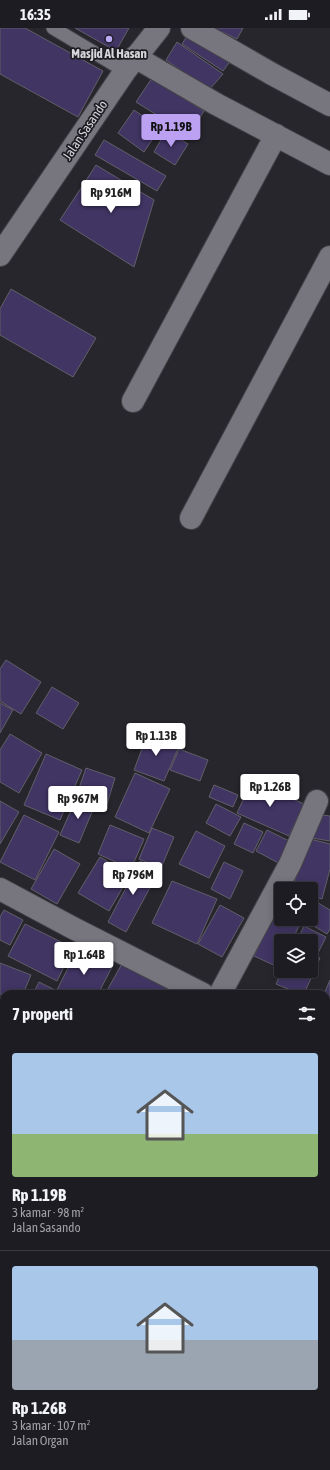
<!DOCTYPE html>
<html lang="id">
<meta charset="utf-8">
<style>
:root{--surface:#1d1c22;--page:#25252a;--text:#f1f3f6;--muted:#a0a1a5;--line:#3b3a40;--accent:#bca0f2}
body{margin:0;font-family:"Asap Condensed",sans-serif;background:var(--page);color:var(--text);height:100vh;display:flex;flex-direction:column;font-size:15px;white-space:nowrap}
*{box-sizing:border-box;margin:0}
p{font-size:13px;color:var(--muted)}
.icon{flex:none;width:22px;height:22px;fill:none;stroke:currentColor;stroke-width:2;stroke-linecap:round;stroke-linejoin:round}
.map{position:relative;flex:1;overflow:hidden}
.panel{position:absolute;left:0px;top:962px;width:330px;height:480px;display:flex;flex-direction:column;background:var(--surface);border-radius:12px 12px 0 0;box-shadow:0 2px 10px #0003,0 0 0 1px var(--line)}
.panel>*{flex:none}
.fabs{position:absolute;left:274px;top:854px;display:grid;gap:8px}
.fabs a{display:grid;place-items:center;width:44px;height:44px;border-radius:4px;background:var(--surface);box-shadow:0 2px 10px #0003,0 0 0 1px var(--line);font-size:20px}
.price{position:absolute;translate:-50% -34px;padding:0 9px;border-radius:4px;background:#fff;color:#222;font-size:13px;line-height:26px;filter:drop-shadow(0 1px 2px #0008)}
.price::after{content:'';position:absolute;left:50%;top:24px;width:12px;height:9px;margin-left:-6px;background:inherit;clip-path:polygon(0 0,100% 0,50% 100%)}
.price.selected{background:var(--accent);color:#111}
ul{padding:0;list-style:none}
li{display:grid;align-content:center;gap:8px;height:212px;padding:0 12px}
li+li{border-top:1px solid var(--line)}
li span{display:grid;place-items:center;height:124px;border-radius:4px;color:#555}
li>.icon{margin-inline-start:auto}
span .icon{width:72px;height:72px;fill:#fffc;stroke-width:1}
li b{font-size:17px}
h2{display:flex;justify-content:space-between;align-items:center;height:48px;padding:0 12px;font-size:17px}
.status{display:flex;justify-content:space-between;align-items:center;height:28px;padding:0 20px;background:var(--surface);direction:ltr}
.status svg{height:11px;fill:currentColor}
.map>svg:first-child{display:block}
</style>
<div class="status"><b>16:35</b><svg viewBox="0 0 49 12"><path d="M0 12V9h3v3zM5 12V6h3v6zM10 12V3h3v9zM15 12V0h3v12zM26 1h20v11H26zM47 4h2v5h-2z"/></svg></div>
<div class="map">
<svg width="330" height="1442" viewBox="0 0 330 1442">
<rect width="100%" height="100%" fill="#27262d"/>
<!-- building -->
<path fill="#413564" stroke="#615f68" d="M0,0H25L103,43L78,89L0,46Z
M75,0H129L116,23Z
M192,0L234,28L223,43L182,16Z
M214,0H243L237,11Z
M177,14L223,46L209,62L166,32Z
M152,50L204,83L189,107L136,74Z
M134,82L160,100L144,124L118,105Z
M166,103L188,116L175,137L154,124Z
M104,112L166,148L157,163L95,127Z
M96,137L154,172L134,239L60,192Z
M11,261L96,310L73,349L0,307V281Z
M6,632L41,654L21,686L0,673V641Z
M52,659L79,675L63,701L36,685Z
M0,675L13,682L0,705Z
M148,705L179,718L164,753L134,742Z
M10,706L42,725L19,765L0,754V722Z
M179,721L208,732L200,753L170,742Z
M46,726L82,742L60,792L24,777Z
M86,740L115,750L107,776L77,766Z
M135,745L170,761L149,805L115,789Z
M252,753L304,776L289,808L237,785Z
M214,757L238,767L233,779L209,769Z
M77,769L95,777L79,815L60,807Z
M0,773L19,784L0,816Z
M216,776L241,789L230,808L206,795Z
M315,786L330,788V813L312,810Z
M24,787L59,804L35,852L0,834Z
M244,795L263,804L253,825L234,816Z
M110,797L144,811L131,841L98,826Z
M152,800L174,809L161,840L139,831Z
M267,802L293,815L282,837L256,823Z
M196,803L225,818L209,850L179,836Z
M306,810L330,816V841L322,871L311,868V861H293Z
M54,821L80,836L57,876L31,861Z
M100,829L130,847L109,883L78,865Z
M140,833L159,843L126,904L108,894Z
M224,834L243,843L230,871L211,861Z
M172,853L217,871L197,916L152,895Z
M315,873L330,882V901L327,906L304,892L311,891V880Z
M220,877L244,890L222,929L198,916Z
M278,878L281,879V891H302L292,913H281V937L280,940L254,928Z
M4,882L23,892L10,917L0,912V889Z
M25,896L73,920L57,953L8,928Z
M304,898L326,909L317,927L311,924V913H297Z
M77,922L112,939L98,966H55Z
M311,926L320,930L304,966H300L276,956L282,943H311Z
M123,934L177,963L175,966H105Z
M0,935L31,947L23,966H4V968L0,966Z
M330,952V971L326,969V966H324Z
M39,954L55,962L53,966H33Z
M326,1029L330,1031V1070L326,1069Z
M4,1179V1203L0,1201V1188Z
M330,1215V1234L326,1232V1224Z
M2,1219L4,1220V1268L0,1266V1223Z
M326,1238L330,1239V1308L326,1316Z
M330,1315V1362L326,1360V1322Z
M4,1329V1354L0,1352V1337Z
M0,1361L4,1363V1405L1,1410L0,1409Z
M327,1404L330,1406V1426L326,1424Z
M4,1426V1438H32L29,1442H4L0,1440V1433Z
M39,1438H71L69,1442H37Z
M85,1438H132L129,1442H92Z
M149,1438H151L156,1442H146Z
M153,1438H193L191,1442H160Z
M260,1438H288L285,1442H267Z"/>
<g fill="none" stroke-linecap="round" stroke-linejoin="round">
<defs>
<path id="service" d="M53,0L125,43"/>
<path id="minor" d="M192,0L272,46L330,77
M135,29L216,76L330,136
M133,373L276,107
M191,490L330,229
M0,861L73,900L203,966
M220,966L290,836L317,773
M326,1019L330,1021
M326,1170H330
M326,1197L330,1188
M0,1299L4,1302
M326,1389L330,1392
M205,1438L211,1442"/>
<path id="tertiary" d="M0,227L125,43L159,0"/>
</defs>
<!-- service casing -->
<use href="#service" stroke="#444348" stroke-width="15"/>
<!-- minor casing -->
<use href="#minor" stroke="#444348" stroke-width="24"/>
<!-- tertiary casing -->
<use href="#tertiary" stroke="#444348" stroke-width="24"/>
<!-- service -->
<use href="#service" stroke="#77767e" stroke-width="13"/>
<!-- minor -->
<use href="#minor" stroke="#77767e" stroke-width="22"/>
<!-- tertiary -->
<use href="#tertiary" stroke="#77767e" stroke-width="22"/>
</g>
<!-- markers -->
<circle fill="#bbaaf6" stroke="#1e1c23" stroke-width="1.5" cx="109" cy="11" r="4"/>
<g text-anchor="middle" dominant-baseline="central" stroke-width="3.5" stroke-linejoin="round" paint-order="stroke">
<!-- poi labels -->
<g font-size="13" font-weight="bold" fill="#d7d6db" stroke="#1e1c23">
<text x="109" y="25">Masjid Al Hasan</text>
</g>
<!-- street labels -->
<g font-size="13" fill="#d7d6db" stroke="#1e1c23">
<text transform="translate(85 102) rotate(-56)">Jalan Sasando</text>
</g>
</g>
</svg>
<div class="fabs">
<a><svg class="icon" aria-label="locate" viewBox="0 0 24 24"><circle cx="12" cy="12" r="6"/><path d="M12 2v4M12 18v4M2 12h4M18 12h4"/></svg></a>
<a><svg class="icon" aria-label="layers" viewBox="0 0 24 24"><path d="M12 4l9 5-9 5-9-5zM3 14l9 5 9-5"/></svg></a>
</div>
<b class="price selected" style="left:171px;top:120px">Rp 1.19B</b>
<b class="price" style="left:111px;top:186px">Rp 916M</b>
<b class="price" style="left:156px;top:729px">Rp 1.13B</b>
<b class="price" style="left:270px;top:780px">Rp 1.26B</b>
<b class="price" style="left:78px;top:792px">Rp 967M</b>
<b class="price" style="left:133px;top:868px">Rp 796M</b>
<b class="price" style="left:84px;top:948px">Rp 1.64B</b>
<section class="panel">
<h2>7 properti<svg class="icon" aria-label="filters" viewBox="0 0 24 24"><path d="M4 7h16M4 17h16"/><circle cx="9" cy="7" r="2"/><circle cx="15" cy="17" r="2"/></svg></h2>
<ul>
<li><span style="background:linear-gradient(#a9c7e8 65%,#8fb573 0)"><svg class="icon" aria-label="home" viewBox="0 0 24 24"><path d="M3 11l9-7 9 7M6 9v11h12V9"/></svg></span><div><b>Rp 1.19B</b><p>3 kamar · 98 m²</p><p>Jalan Sasando</p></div></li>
<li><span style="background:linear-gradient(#a9c7e8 60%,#9aa5b1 0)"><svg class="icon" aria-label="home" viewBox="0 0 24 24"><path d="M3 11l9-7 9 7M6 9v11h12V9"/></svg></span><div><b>Rp 1.26B</b><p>3 kamar · 107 m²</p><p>Jalan Organ</p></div></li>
</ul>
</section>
</div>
